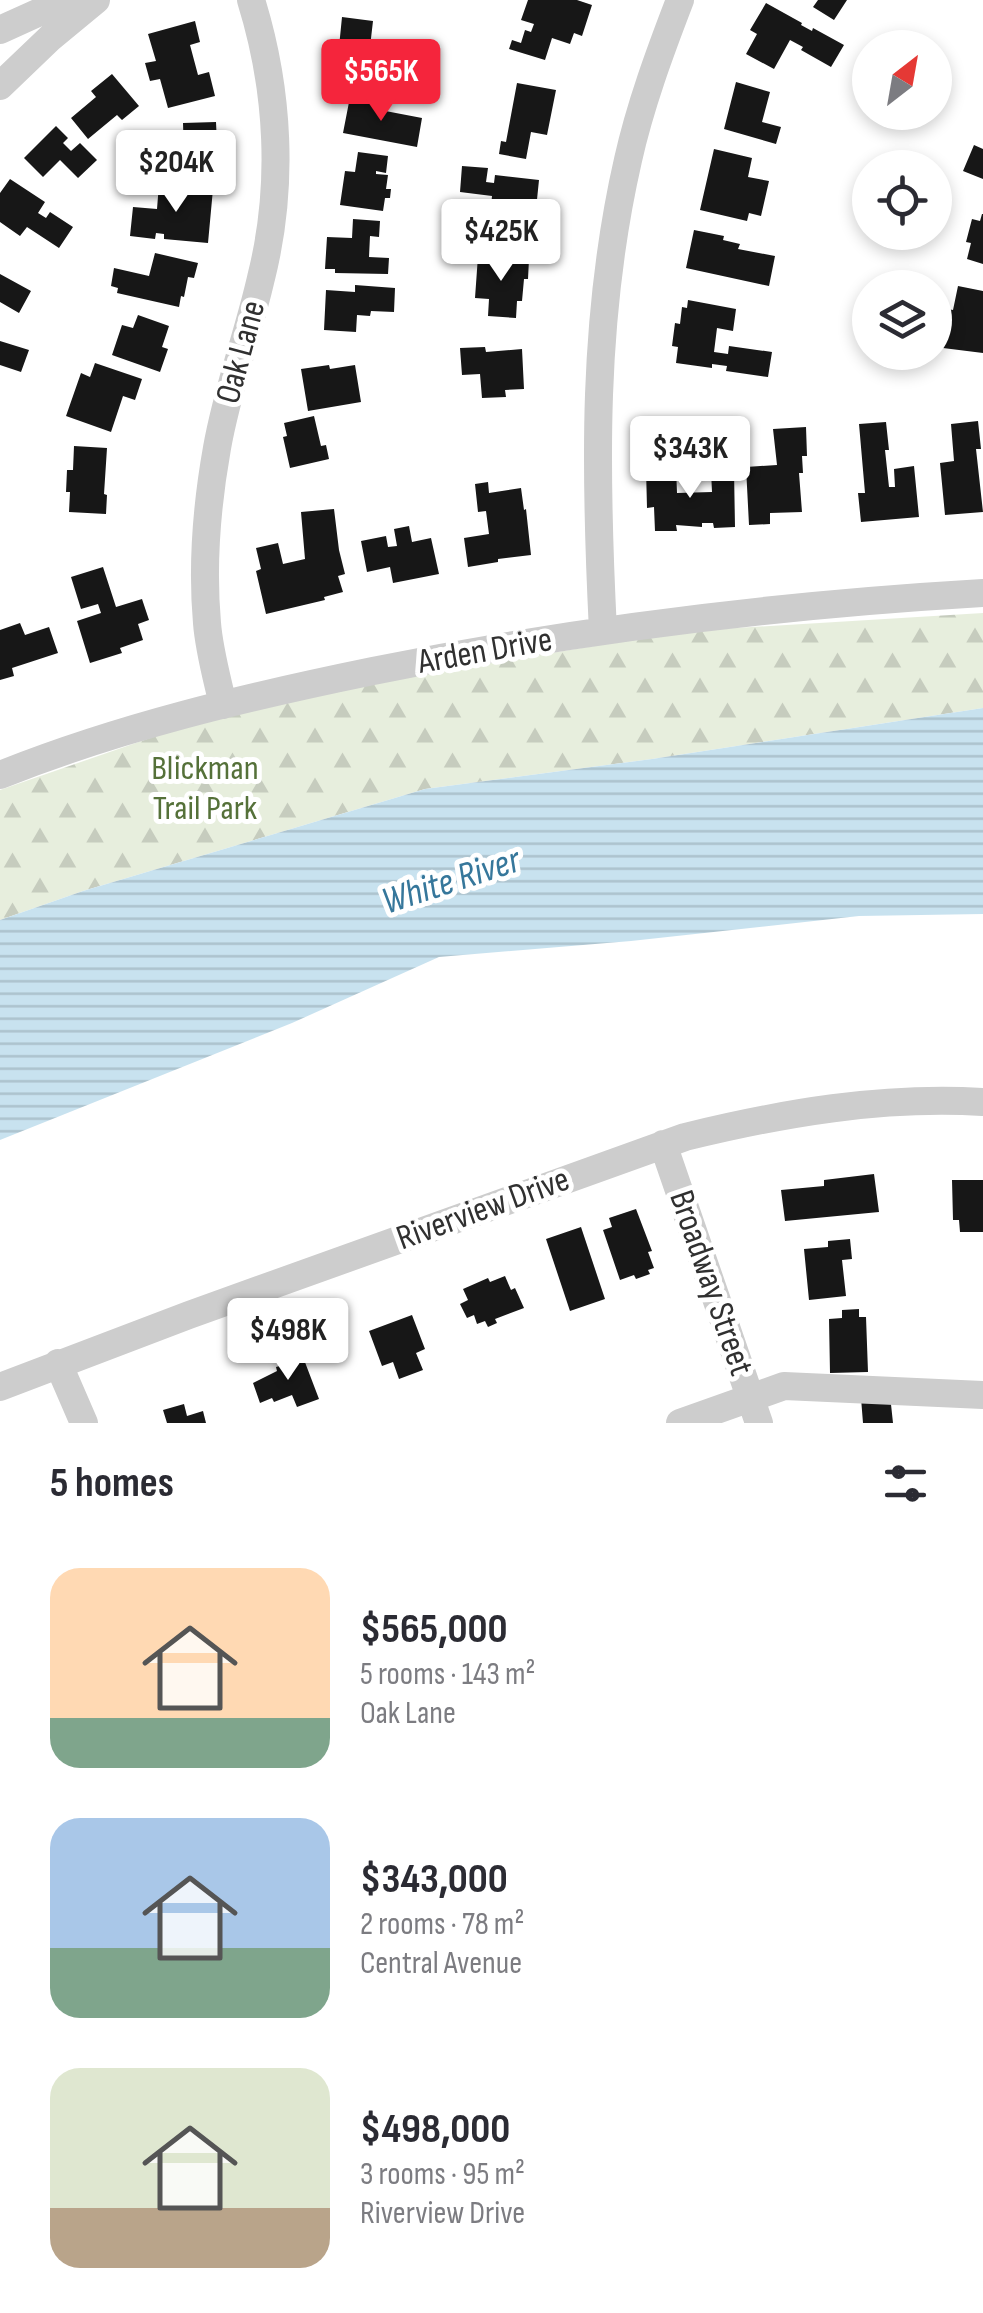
<!DOCTYPE html>
<meta charset="utf-8">
<style>
:root{--surface:#fff;--page:#f7f7f7;--text:#2b2b33;--muted:#7c7c81;--accent:#f5253c}
body{margin:0;font-family:"Sofia Sans Condensed",sans-serif;background:var(--page);color:var(--text);height:100vh;display:flex;flex-direction:column;font-size:38px;white-space:nowrap}
*{box-sizing:border-box;margin:0}
p{font-size:32px;color:var(--muted)}
.icon{flex:none;width:55px;height:55px;fill:none;stroke:currentColor;stroke-width:2;stroke-linecap:round;stroke-linejoin:round}
.map{position:relative;height:1423px;overflow:hidden}
.details{display:flex;flex-direction:column;background:var(--surface);flex:1}
.details>*{flex:none}
.needle{width:65px;rotate:31deg}
.controls{position:absolute;left:852px;top:30px;display:grid;gap:20px}
.controls a{display:grid;place-items:center;width:100px;height:100px;border-radius:50%;background:var(--surface);box-shadow:0 5px 15px #0003;font-size:50px}
.price{position:absolute;translate:-50% -85px;padding:0 22px;border-radius:10px;background:#fff;color:#222;font-size:32px;line-height:65px;filter:drop-shadow(0 2px 5px #0008)}
.price::after{content:'';position:absolute;left:50%;top:60px;width:30px;height:22px;margin-left:-15px;background:inherit;clip-path:polygon(0 0,100% 0,50% 100%)}
.price.selected{background:var(--accent);color:#fff}
ul{padding:0;list-style:none}
li{display:flex;align-items:center;gap:30px;height:250px;padding:0 50px}
li span{display:grid;place-items:center;flex:none;width:280px;height:200px;border-radius:30px;color:#555}
li>.icon{margin-inline-start:auto}
span .icon{width:120px;height:120px;fill:#fffc;stroke-width:1}
li b{font-size:42px}
h2{display:flex;justify-content:space-between;align-items:center;height:120px;padding:0 50px;font-size:42px}
.map>svg:first-child{display:block}
</style>
<div class="map">
<svg width="983" height="1423" viewBox="0 0 983 1423">
<defs>
<pattern id="forest-firs" width="22" height="20" patternUnits="userSpaceOnUse" patternTransform="scale(2.5)"><rect width="22" height="20" fill="#e7eedd"/><path d="M5 1l3.5 6h-7zM16 11l3.5 6h-7z" fill="#c6ccbe"/></pattern>
<pattern id="water-rules" width="6" height="5" patternUnits="userSpaceOnUse" patternTransform="scale(2.5)"><rect width="6" height="5" fill="#c8e2ef"/><path d="M0 2.5h6" fill="none" stroke="#acc2cd"/></pattern>
</defs>
<rect width="100%" height="100%" fill="#fff"/>
<!-- forest -->
<path fill="url(#forest-firs)" d="M983,613V708L652,759L425,789L83,891L0,920V790L179,728L361,684L686,631Z"/>
<!-- water -->
<path fill="url(#water-rules)" d="M983,708V914L859,916L631,941L439,957L292,1023L0,1140V920L83,891L425,789L652,759Z"/>
<!-- building -->
<path fill="#171717" d="M528,0H577L592,5L582,36L574,33L570,44L552,38L545,60L509,49L512,40L521,43L525,30L531,32L534,24L521,20Z
M818,0H847L834,20L813,7Z
M766,3L802,23L801,25L812,31L813,28L844,45L831,67L801,50L803,47L790,40L774,69L746,54L757,34L750,30Z
M342,17L373,21L370,47L379,48L377,66L388,67L386,82L362,79L364,60L338,57Z
M195,21L200,42L190,45L198,75L209,72L215,96L168,108L160,79L150,81L145,63L156,61L148,34Z
M112,74L139,106L122,120L117,115L88,139L71,118L96,97L91,91Z
M736,82L770,92L762,122L781,127L776,144L724,129Z
M517,83L556,90L547,135L531,132L526,159L499,154L501,141L506,142Z
M350,97L376,101L375,109L422,118L417,147L343,133Z
M216,122L218,166L167,169V157L184,156L183,123Z
M56,126L68,138L63,143L71,151L80,143L97,160L78,178L60,160L43,177L24,158Z
M974,145L983,149V179L963,171Z
M714,149L752,158L748,177L769,181L761,216L749,213L747,221L700,210Z
M358,152L388,156L386,173L376,171V174L388,175L386,189H391L390,198H385L383,211L340,205L345,171L355,172Z
M462,166L488,168L486,182L494,183L495,175L539,180L535,219L531,218L529,232L489,228L492,196L460,192Z
M10,179L45,202L38,213L46,218L50,212L73,227L59,248L27,227L20,236L0,222V193Z
M159,184L213,189L208,243L164,239V234L156,233L155,239L130,236L133,207L157,209Z
M982,214H983V264L967,259L971,243L966,242L972,219L980,221Z
M353,219L380,221L379,237L370,236L369,257L389,258L388,274L335,273V269H325L327,237L352,238Z
M694,230L724,236L723,240L740,244L738,249L775,256L769,286L686,268Z
M155,253L198,263L194,278L188,277L184,297L181,296L179,307L117,293L118,288L111,286L114,268L149,276Z
M478,256L529,259L528,279H524L522,301H517L516,318L488,316L489,299L475,298Z
M0,274L31,291L19,313L0,302Z
M355,285L395,288L394,312L371,311L370,316L357,315L356,332L324,330L326,290L355,292Z
M958,286L983,291V353L935,347V325L938,307L953,310Z
M688,300L736,309L733,331L717,328L714,352L728,354L729,346L772,352L768,377L726,371L727,366L712,364V368L676,363L678,347L672,346L675,323L680,324L682,307L687,308Z
M138,315L169,326L162,347L168,349L160,372L112,355L122,325L133,328Z
M0,341L29,350L21,372L0,365Z
M485,347L486,352L522,349L524,389L505,390L506,397L482,398L480,374L462,375L460,348Z
M95,363L142,379L135,400L123,396L111,432L66,416L81,373L90,377Z
M329,365L330,369L355,365L361,402L308,411L301,369Z
M314,416L321,446L326,445L329,459L290,468L283,437L287,436L284,423Z
M978,421L981,449H976L983,512L945,515L940,463L954,461L951,424Z
M886,422L889,450H885L889,487H895L894,469L914,466L919,517L861,522L858,493H865L859,424Z
M806,427L807,456H802L803,473H799L802,512L770,513V524L749,525L746,467L777,465L773,429Z
M74,446L107,448L104,494L107,495L106,514L69,512L70,492H66L67,470H73Z
M676,467L677,493L712,492L711,471L734,470L735,527L714,528L713,523H702V527L676,525L677,531H655L654,507L647,508L646,468Z
M488,482L489,493L521,488L524,510L526,509L531,555L498,559V562L468,567L464,538L489,534L486,511L478,512L475,484Z
M334,509L339,550L345,574L338,576L343,592L324,597L325,600L266,614L256,571L261,569L256,548L278,543L283,564L305,559L301,512Z
M409,526L412,542L431,538L439,574L393,583L390,567L367,572L361,541L386,536L388,547L397,546L394,529Z
M103,567L116,607L142,599L149,620L138,624L143,640L120,648L122,653L90,663L77,621L101,613L98,604L81,609L71,577Z
M20,623L25,635L49,627L58,653L12,668L14,676L0,680V630Z
M874,1174L879,1212L785,1221L781,1190L824,1186V1180Z
M952,1180H983V1232H960L959,1220H953Z
M636,1209L652,1251L648,1252L654,1268L648,1270L650,1274L636,1279L634,1275L620,1280L603,1230L612,1227L609,1218Z
M581,1227L605,1299L570,1311L546,1239Z
M850,1239L852,1259L842,1260L846,1296L809,1300L804,1249L828,1247V1241Z
M505,1276L511,1290L515,1288L524,1308L495,1319L497,1323L488,1327L485,1321L477,1324L474,1315L467,1318L460,1304L468,1300L463,1289L488,1278L490,1282Z
M859,1309V1317H866L868,1372L830,1373L829,1319L842,1318V1310Z
M412,1315L425,1349L416,1353L423,1370L399,1379L393,1362L382,1366L369,1331Z
M297,1355L298,1359L303,1357L319,1399L297,1407L292,1395L274,1402L272,1398L260,1403L253,1383L277,1371L276,1367L283,1365L281,1361Z
M890,1395L893,1423H863L861,1398Z
M184,1404L187,1416L203,1411L206,1423H167L163,1410Z"/>
<g fill="none" stroke-linecap="round" stroke-linejoin="round">
<!-- minor -->
<path stroke="#cdcdcd" stroke-width="28" d="M0,30L66,0
M0,86L50,38L96,0
M603,631C595,472 592,317 628,160C640,106 660,52 680,0
M223,705C217,678 209,650 207,623C202,566 207,504 217,448C227,390 248,335 261,278C284,187 279,90 251,0
M0,775C120,727 246,697 373,671C574,630 778,605 983,593
M663,1144L759,1423
M58,1363L84,1423
M0,1387L189,1315L685,1137C783,1113 882,1096 983,1102
M680,1423L784,1386L983,1395"/>
</g>
<g text-anchor="middle" dominant-baseline="central" stroke-width="10" stroke-linejoin="round" paint-order="stroke">
<!-- street labels -->
<g font-size="35" fill="#303030" stroke="#fff">
<text transform="translate(241 352) rotate(-75)">Oak Lane</text>
<text transform="translate(485 651) rotate(-10)">Arden Drive</text>
<text transform="translate(483 1209) rotate(-20)">Riverview Drive</text>
<text transform="translate(711 1283) rotate(71)">Broadway Street</text>
</g>
<!-- park labels -->
<g font-size="35" fill="#557139" stroke="#fff">
<text x="205" y="768">Blickman<tspan x="205" dy="40">Trail Park</tspan></text>
</g>
<!-- water labels -->
<g font-size="38" font-style="italic" fill="#36779b" stroke="#fff">
<text transform="translate(451 881) rotate(-18)">White River</text>
</g>
</g>
</svg>
<div class="controls">
<a><svg class="needle" viewBox="-14 -14 28 28"><path d="M0-13l5 13h-10z" fill="#e53935"/><path d="M0 13l5-13h-10z" fill="#7c7c81"/></svg></a>
<a><svg class="icon" aria-label="locate" viewBox="0 0 24 24"><circle cx="12" cy="12" r="6"/><path d="M12 2v4M12 18v4M2 12h4M18 12h4"/></svg></a>
<a><svg class="icon" aria-label="layers" viewBox="0 0 24 24"><path d="M12 4l9 5-9 5-9-5zM3 14l9 5 9-5"/></svg></a>
</div>
<b class="price selected" style="left:381px;top:124px">$565K</b>
<b class="price" style="left:176px;top:215px">$204K</b>
<b class="price" style="left:501px;top:284px">$425K</b>
<b class="price" style="left:690px;top:501px">$343K</b>
<b class="price" style="left:288px;top:1383px">$498K</b>
</div>
<section class="details">
<h2>5 homes<svg class="icon" aria-label="filters" viewBox="0 0 24 24"><path d="M4 7h16M4 17h16"/><circle cx="9" cy="7" r="2"/><circle cx="15" cy="17" r="2"/></svg></h2>
<ul>
<li><span style="background:linear-gradient(#ffd9b3 75%,#7fa58c 0)"><svg class="icon" aria-label="home" viewBox="0 0 24 24"><path d="M3 11l9-7 9 7M6 9v11h12V9"/></svg></span><div><b>$565,000</b><p>5 rooms · 143 m²</p><p>Oak Lane</p></div></li>
<li><span style="background:linear-gradient(#a9c7e8 65%,#7fa58c 0)"><svg class="icon" aria-label="home" viewBox="0 0 24 24"><path d="M3 11l9-7 9 7M6 9v11h12V9"/></svg></span><div><b>$343,000</b><p>2 rooms · 78 m²</p><p>Central Avenue</p></div></li>
<li><span style="background:linear-gradient(#dfe7d0 70%,#b9a48a 0)"><svg class="icon" aria-label="home" viewBox="0 0 24 24"><path d="M3 11l9-7 9 7M6 9v11h12V9"/></svg></span><div><b>$498,000</b><p>3 rooms · 95 m²</p><p>Riverview Drive</p></div></li>
</ul>
</section>
